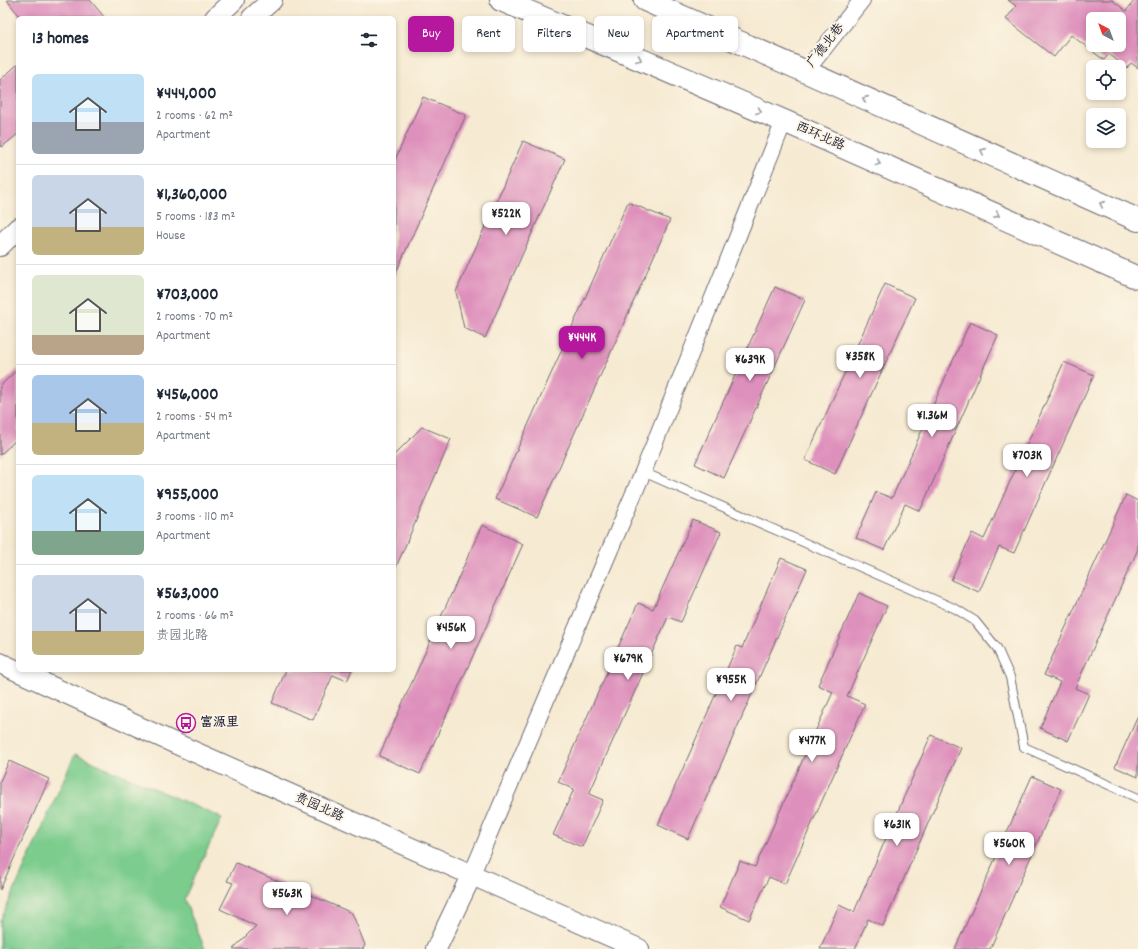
<!DOCTYPE html>
<meta charset="utf-8">
<style>
:root{--surface:#fff;--page:#f6f6f7;--text:#1f2937;--muted:#747a83;--line:#e0e1e3;--accent:#b5179e}
body{margin:0;font-family:Dekko,"LXGW WenKai TC",sans-serif;background:var(--page);color:var(--text);height:100vh;display:flex;flex-direction:column;font-size:15px;white-space:nowrap}
*{box-sizing:border-box;margin:0}
p{font-size:13px;color:var(--muted)}
.icon{flex:none;width:22px;height:22px;fill:none;stroke:currentColor;stroke-width:2;stroke-linecap:round;stroke-linejoin:round}
.map{position:relative;flex:1;overflow:hidden}
.side{position:absolute;left:16px;top:16px;width:380px;height:656px;display:flex;flex-direction:column;background:var(--surface);border-radius:6px;box-shadow:0 2px 6px #0003}
.side>*{flex:none}
.banner{position:absolute;left:408px;top:16px;width:380px;height:36px;display:flex;gap:8px}
.needle{width:26px;rotate:319deg}
.fabs{position:absolute;left:1086px;top:12px;display:grid;gap:8px}
.fabs a{display:grid;place-items:center;width:40px;height:40px;border-radius:6px;background:var(--surface);box-shadow:0 2px 6px #0003;font-size:20px}
.price{position:absolute;translate:-50% -34px;padding:0 9px;border-radius:8px;background:#fff;color:#222;font-size:13px;line-height:26px;filter:drop-shadow(0 1px 2px #0008)}
.price::after{content:'';position:absolute;left:50%;top:24px;width:12px;height:9px;margin-left:-6px;background:inherit;clip-path:polygon(0 0,100% 0,50% 100%)}
.price.on{background:var(--accent);color:#fff}
ul{padding:0;list-style:none}
li{display:flex;align-items:center;gap:12px;height:100px;padding:0 16px}
li+li{border-top:1px solid var(--line)}
li span{display:grid;place-items:center;flex:none;width:112px;height:80px;border-radius:6px;color:#555}
li>.icon{margin-inline-start:auto}
span .icon{width:48px;height:48px;fill:#fffc;stroke-width:1}
li b{font-size:17px}
h2{display:flex;justify-content:space-between;align-items:center;height:48px;padding:0 16px;font-size:17px}
.pill{padding:0 14px;border-radius:6px;background:var(--surface);box-shadow:0 2px 6px #0003;font-size:14px;line-height:36px}
.pill.on{background:var(--accent);color:#fff}
.map>svg:first-child{display:block}
</style>
<div class="map">
<svg width="1138" height="949" viewBox="0 0 1138 949">
<rect width="100%" height="100%" fill="#fcf5e5"/>
<filter id="ink" filterUnits="userSpaceOnUse"><feTurbulence type="fractalNoise" baseFrequency=".025" numOctaves="2"/><feDisplacementMap in="SourceGraphic" scale="8" xChannelSelector="R" yChannelSelector="G"/><feConvolveMatrix kernelMatrix="1 2 1 2 8 2 1 2 1" color-interpolation-filters="sRGB"/></filter>
<filter id="wash" filterUnits="userSpaceOnUse"><feTurbulence type="fractalNoise" baseFrequency=".012" numOctaves="4" result="noise"/><feDisplacementMap in="SourceGraphic" scale="16" xChannelSelector="R" yChannelSelector="G"/><feGaussianBlur stdDeviation="0.9" result="paint"/><feColorMatrix in="noise" values="0 0 0 0 0 0 0 0 0 0 0 0 0 0 0 0 0 1.4 0 .05"/><feComposite in="paint" operator="in"/></filter>
<g filter="url(#wash)">
<rect width="100%" height="100%" fill="#f6ead2"/>
<!-- green -->
<path fill="#7bcc8d" stroke="#4e7764" d="M75,754L222,818L184,899L205,949H0V922Z"/>
<g id="blocks">
<!-- building -->
<path fill="#de90bc" fill-rule="evenodd" d="M7,0H90L105,18H21Z
M1008,0H1112L1126,11L1135,0H1138V68L1131,63L1127,68L1109,54L1104,60L1071,35L1054,57L1006,19L1016,6ZM1093,19H1119V45H1093Z
M18,64V134L2,147L0,145V80Z
M423,97L466,115L394,277V162Z
M523,141L565,159L485,338L464,328L456,292Z
M628,202L670,220L537,517L495,499Z
M885,284L915,298L835,474L805,460Z
M775,287L805,300L724,478L695,464Z
M970,322L998,335L920,511L905,504L884,550L856,538L876,492L892,498Z
M1064,362L1094,375L1014,553L999,547L979,592L951,580L972,533L984,539Z
M18,369V438L0,455V386Z
M422,427L451,439L394,572V455Z
M1126,495L1138,501V549L1075,688L1089,694L1068,741L1040,728L1060,682L1044,675Z
M693,520L721,532L681,622L668,617L589,794L603,800L582,847L553,835L574,789L558,782L638,603L653,609Z
M482,525L523,544L420,774L379,756Z
M781,558L807,569L688,839L658,825L737,646L742,648Z
M859,593L887,606L847,696L865,704L785,884L769,877L749,920L720,907L740,861L755,867L833,692L818,685Z
M286,670H352L347,681L333,675L313,720L272,703Z
M1138,716V777L1115,767Z
M931,735L961,748L883,926L868,919L855,949H820L839,905L854,912Z
M9,761L49,779L0,890V781Z
M1032,776L1061,789L990,949H955Z
M236,863L352,913L365,945L363,949H233L256,926L220,909L233,883L227,881Z"/>
</g>
</g>
<g filter="url(#ink)">
<use href="#blocks" fill-opacity="0" stroke="#6c6870" stroke-width="1"/>
<g fill="none" stroke-linecap="round" stroke-linejoin="round">
<defs>
<path id="service" d="M643,472L956,609L975,621L997,648L1010,677L1024,747L1138,798"/>
<path id="minor" d="M805,72L862,0
M471,876L643,472L784,121"/>
<path id="tertiary" d="M215,18L234,0
M252,18L272,0
M0,246L18,228
M0,663L172,742L639,949
M436,949L471,876"/>
<path id="primary" d="M501,0L784,121L1138,278
M645,0L1138,220"/>
</defs>
<!-- service casing -->
<use href="#service" stroke="#6c6870" stroke-width="10"/>
<!-- minor casing -->
<use href="#minor" stroke="#6c6870" stroke-width="18"/>
<!-- tertiary casing -->
<use href="#tertiary" stroke="#6c6870" stroke-width="22"/>
<!-- primary casing -->
<use href="#primary" stroke="#6c6870" stroke-width="24"/>
<!-- service -->
<use href="#service" stroke="#fff" stroke-width="8"/>
<!-- minor -->
<use href="#minor" stroke="#fff" stroke-width="16"/>
<!-- tertiary -->
<use href="#tertiary" stroke="#fff" stroke-width="20"/>
<!-- primary -->
<use href="#primary" stroke="#fff" stroke-width="22"/>
</g>
<!-- one-way arrows -->
<defs><path id="oneway-chevron" d="M-2-3.5L2.5 0L-2 3.5" fill="none" stroke-width="1.6" stroke-linecap="round" stroke-linejoin="round"/></defs>
<g stroke="#9c9ca7">
<use href="#oneway-chevron" transform="translate(639 59) rotate(23)"/>
<use href="#oneway-chevron" transform="translate(865 99) rotate(-156)"/>
<use href="#oneway-chevron" transform="translate(759 111) rotate(23)"/>
<use href="#oneway-chevron" transform="translate(983 151) rotate(-156)"/>
<use href="#oneway-chevron" transform="translate(878 163) rotate(24)"/>
<use href="#oneway-chevron" transform="translate(1102 204) rotate(-156)"/>
<use href="#oneway-chevron" transform="translate(997 215) rotate(24)"/>
</g>
</g>
<!-- icons -->
<defs>
<symbol id="bus-ring" viewBox="-11 -11 22 22"><circle r="9.5" fill="#fcf5e5" stroke="#b5179e" stroke-width="1.5"/><path d="M-5-6H5V4H4V6H2V4H-2V6H-4V4H-5ZM-3.5-4V0h7V-4ZM-3.5 1.2v1.5H-2V1.2ZM2 1.2v1.5H3.5V1.2Z" fill="#b5179e"/></symbol>
</defs>
<g fill-rule="evenodd">
<use href="#bus-ring" x="175" y="712" width="22" height="22"/>
</g>
<g text-anchor="middle" dominant-baseline="central" stroke-width="4" stroke-linejoin="round" paint-order="stroke">
<!-- street labels -->
<g font-size="13" fill="#22223b" stroke="#fcf5e5">
<text transform="translate(826 46) rotate(-52)">广德北巷</text>
<text transform="translate(820 137) rotate(24)">西环北路</text>
<text transform="translate(319 808) rotate(24)">贵园北路</text>
</g>
<!-- poi labels -->
<g font-size="13" font-weight="bold" fill="#22223b" stroke="#fcf5e5" text-anchor="start">
<text x="200" y="723">富源里</text>
</g>
</g>
</svg>
<div class="fabs">
<a><svg class="needle" viewBox="-14 -14 28 28"><path d="M0-13l5 13h-10z" fill="#e53935"/><path d="M0 13l5-13h-10z" fill="#747a83"/></svg></a>
<a><svg class="icon" aria-label="locate" viewBox="0 0 24 24"><circle cx="12" cy="12" r="6"/><path d="M12 2v4M12 18v4M2 12h4M18 12h4"/></svg></a>
<a><svg class="icon" aria-label="layers" viewBox="0 0 24 24"><path d="M12 4l9 5-9 5-9-5zM3 14l9 5 9-5"/></svg></a>
</div>
<b class="price" style="left:506px;top:236px">¥522K</b>
<b class="price on" style="left:582px;top:360px">¥444K</b>
<b class="price" style="left:860px;top:379px">¥358K</b>
<b class="price" style="left:750px;top:382px">¥639K</b>
<b class="price" style="left:932px;top:438px">¥1.36M</b>
<b class="price" style="left:1027px;top:478px">¥703K</b>
<b class="price" style="left:451px;top:650px">¥456K</b>
<b class="price" style="left:628px;top:681px">¥679K</b>
<b class="price" style="left:731px;top:702px">¥955K</b>
<b class="price" style="left:812px;top:763px">¥477K</b>
<b class="price" style="left:897px;top:847px">¥631K</b>
<b class="price" style="left:1009px;top:866px">¥560K</b>
<b class="price" style="left:287px;top:916px">¥563K</b>
<div class="banner">
<a class="pill on">Buy</a>
<a class="pill">Rent</a>
<a class="pill">Filters</a>
<a class="pill">New</a>
<a class="pill">Apartment</a>
</div>
<section class="side">
<h2>13 homes<svg class="icon" aria-label="filters" viewBox="0 0 24 24"><path d="M4 7h16M4 17h16"/><circle cx="9" cy="7" r="2"/><circle cx="15" cy="17" r="2"/></svg></h2>
<ul>
<li><span style="background:linear-gradient(#bfe0f5 60%,#9aa5b1 0)"><svg class="icon" aria-label="home" viewBox="0 0 24 24"><path d="M3 11l9-7 9 7M6 9v11h12V9"/></svg></span><div><b>¥444,000</b><p>2 rooms · 62 m²</p><p>Apartment</p></div></li>
<li><span style="background:linear-gradient(#c9d6e8 65%,#c2b280 0)"><svg class="icon" aria-label="home" viewBox="0 0 24 24"><path d="M3 11l9-7 9 7M6 9v11h12V9"/></svg></span><div><b>¥1,360,000</b><p>5 rooms · 183 m²</p><p>House</p></div></li>
<li><span style="background:linear-gradient(#dfe7d0 75%,#b9a48a 0)"><svg class="icon" aria-label="home" viewBox="0 0 24 24"><path d="M3 11l9-7 9 7M6 9v11h12V9"/></svg></span><div><b>¥703,000</b><p>2 rooms · 70 m²</p><p>Apartment</p></div></li>
<li><span style="background:linear-gradient(#a9c7e8 60%,#c2b280 0)"><svg class="icon" aria-label="home" viewBox="0 0 24 24"><path d="M3 11l9-7 9 7M6 9v11h12V9"/></svg></span><div><b>¥456,000</b><p>2 rooms · 54 m²</p><p>Apartment</p></div></li>
<li><span style="background:linear-gradient(#bfe0f5 70%,#7fa58c 0)"><svg class="icon" aria-label="home" viewBox="0 0 24 24"><path d="M3 11l9-7 9 7M6 9v11h12V9"/></svg></span><div><b>¥955,000</b><p>3 rooms · 110 m²</p><p>Apartment</p></div></li>
<li><span style="background:linear-gradient(#c9d6e8 70%,#c2b280 0)"><svg class="icon" aria-label="home" viewBox="0 0 24 24"><path d="M3 11l9-7 9 7M6 9v11h12V9"/></svg></span><div><b>¥563,000</b><p>2 rooms · 66 m²</p><p>贵园北路</p></div></li>
</ul>
</section>
</div>
